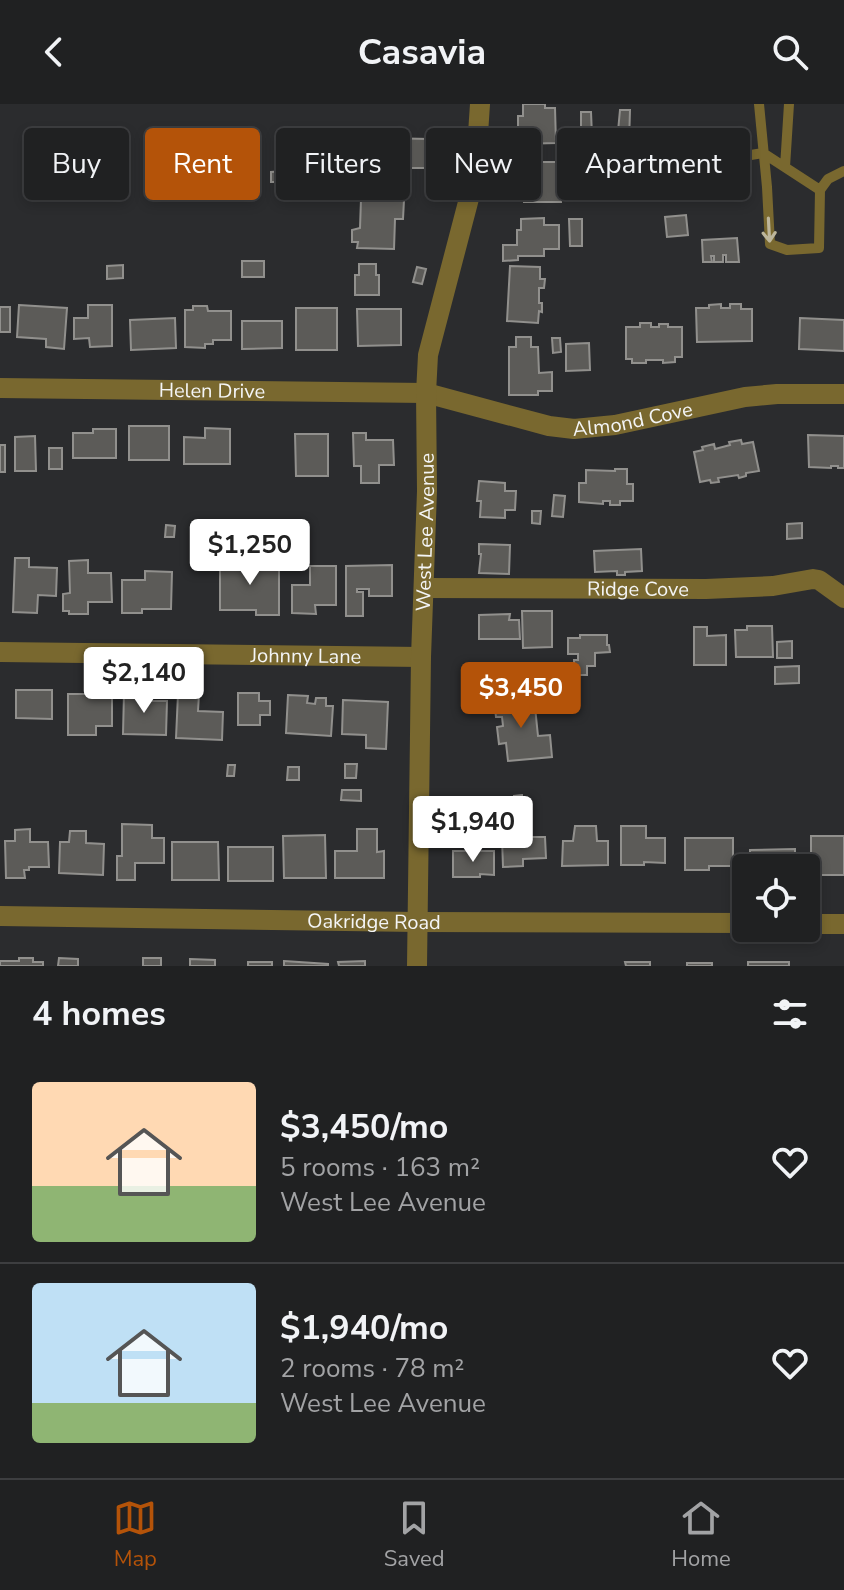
<!DOCTYPE html>
<meta charset="utf-8">
<style>
:root{--surface:#202122;--page:#28292a;--text:#f1f3f6;--muted:#a2a3a5;--line:#3d3e40;--accent:#b45309}
body{margin:0;font-family:"Nunito Sans",sans-serif;background:var(--page);color:var(--text);height:100vh;display:flex;flex-direction:column;font-size:30px;white-space:nowrap}
*{box-sizing:border-box;margin:0}
p{font-size:26px;color:var(--muted)}
.icon{flex:none;width:44px;height:44px;fill:none;stroke:currentColor;stroke-width:2;stroke-linecap:round;stroke-linejoin:round}
.map{position:relative;height:862px;overflow:hidden}
.drawer{display:flex;flex-direction:column;background:var(--surface);flex:1}
.drawer>*{flex:none}
.guide{position:absolute;left:24px;top:24px;width:796px;height:72px;display:flex;gap:16px}
.tools{position:absolute;left:732px;top:750px;display:grid;gap:16px}
.tools a{display:grid;place-items:center;width:88px;height:88px;border-radius:8px;background:var(--surface);box-shadow:0 4px 12px #0003,0 0 0 2px var(--line);font-size:40px}
.price{position:absolute;translate:-50% -68px;padding:0 18px;border-radius:8px;background:#fff;color:#222;font-size:26px;line-height:52px;filter:drop-shadow(0 2px 4px #0008)}
.price::after{content:'';position:absolute;left:50%;top:48px;width:24px;height:18px;margin-left:-12px;background:inherit;clip-path:polygon(0 0,100% 0,50% 100%)}
.price.active{background:var(--accent);color:#fff}
ul{padding:0;list-style:none}
li{display:flex;align-items:center;gap:24px;height:200px;padding:0 32px}
li+li{border-top:2px solid var(--line)}
li span{display:grid;place-items:center;flex:none;width:224px;height:160px;border-radius:8px;color:#555}
li>.icon{margin-inline-start:auto}
span .icon{width:96px;height:96px;fill:#fffc;stroke-width:1}
li b{font-size:34px}
h2{display:flex;justify-content:space-between;align-items:center;height:96px;padding:0 32px;font-size:34px}
.tag{padding:0 28px;border-radius:8px;background:var(--surface);box-shadow:0 4px 12px #0003,0 0 0 2px var(--line);font-size:28px;line-height:72px}
.tag.active{background:var(--accent);color:#fff}
header{display:flex;justify-content:space-between;align-items:center;height:104px;padding:0 32px;background:var(--surface);font-size:36px;font-weight:700}
.dock{display:flex;justify-content:space-around;align-items:center;height:112px;border-top:2px solid var(--line);background:var(--surface);font-size:22px;color:var(--muted)}
.dock a{display:grid;justify-items:center;gap:4px}
.dock .active{color:var(--accent)}
.map>svg:first-child{display:block}
</style>
<header><svg class="icon" aria-label="back" viewBox="0 0 24 24"><path d="M15 5l-7 7 7 7"/></svg>Casavia<svg class="icon" aria-label="search" viewBox="0 0 24 24"><circle cx="10" cy="10" r="6"/><path d="M15 15l6 6"/></svg></header>
<div class="map">
<svg width="844" height="862" viewBox="0 0 844 862">
<rect width="100%" height="100%" fill="#2b2c2e"/>
<!-- building -->
<path fill="#5c5b58" stroke="#91908d" stroke-width="2" d="M523,0H545V4H555L556,39L518,40V12H523Z
M620,6H630L629,39L617,38Z
M581,8H591L592,32H581Z
M382,34L429,35L428,64H409V75H381Z
M619,46H632V61L618,60Z
M681,49H699V72H681Z
M643,56L676,58L674,94L642,93Z
M523,58H561V98H524Z
M298,65H307L306,70H334V82H298Z
M284,67V78H271V68Z
M348,72H358L359,78H348Z
M361,95L404,96L403,115H395L394,145L357,144L358,138H352V126L360,124Z
M686,111L688,131L667,133L665,113Z
M544,114V121H559V145H544V152H518V156L503,157V141H517V126H521V115Z
M569,115H582V142H570Z
M737,134L739,158H726V151H723V158H714V152H711L712,158H703L702,136Z
M242,157H264V173H242Z
M359,160H376V171H379V191H355V171H359Z
M123,161V174L107,175V162Z
M510,162L540,163V175H545L544,184H539V199H542V208L539,207L538,219L507,217Z
M417,163L426,165L422,180L413,178Z
M721,200V204H730V200H741V205H752V237L697,238L696,204H709V201Z
M19,201L67,204L64,245L46,243V235L17,233Z
M88,201H112V242L90,243L89,234L74,235V214H88Z
M193,202H207L208,207H231V236H213V240H205V244L185,243V206H193Z
M0,203H10V228H0Z
M296,204H337V246H296Z
M357,205H401V241L358,242Z
M175,214L176,244L131,246L130,216Z
M800,214L844,216V247L799,245Z
M242,217H282V244L242,245Z
M640,219H651V223H659V220H668V223H682V253H675V258L663,259V256H646V259H632V255H626V223H640Z
M516,233H531V243H538L539,269L552,268V287H538V291H509V243H516Z
M552,234H560L561,248L553,249Z
M589,239L590,266L566,267V240Z
M129,322H169V356H129Z
M205,324L230,325V360H184V333L205,334Z
M93,325H116V354H73V329H93Z
M353,329H366V336H393L394,361H379V379H361V362H354Z
M295,330H328V372H296Z
M808,331L844,332V364H838V362H831V364L809,363Z
M35,332L36,367H15V333Z
M741,336L742,340L753,338L759,367L746,369V372L739,374L738,371L718,374L719,378L711,379L710,376L700,378L694,348L703,346L702,343L714,340L715,345L730,341L729,338Z
M0,341H5V368H0Z
M49,344H62V365H49Z
M615,365H627V380H633V397H620V401H610V397H603V400L579,398V379H586V366L615,367Z
M479,377L505,379V387H516L515,406H505V414L480,413L481,397H477Z
M554,391L565,392L563,413L552,412Z
M532,407H541L540,420L532,419Z
M802,419V434L787,435V420Z
M166,421L175,422L174,433H165Z
M479,440L510,441L509,470L479,469L481,450H479Z
M641,445L642,467L625,468V471H617V467L595,468L594,447Z
M15,454H29V463L57,464L56,492L38,491L37,509L13,508Z
M88,456V469H111L112,498H88V510H69V507H63V490L70,489L69,457Z
M220,457H279V511H256V506H220Z
M392,461V492H369V485H357V488H363V512H346V462Z
M310,462H336V501H315L316,510L292,509V481H310Z
M145,467L172,468L171,505H142V509H122V476H145Z
M522,507H552V543L523,544Z
M510,510L509,516H519L520,535H479V511Z
M747,522H772L773,553H736L735,526H747Z
M694,523H707V532L726,531V561H694Z
M580,531H607V541H609L610,548L595,549V562H587V571H574V556H578V550H568V534H580Z
M792,537V554H777V538Z
M799,562V579L775,580V563Z
M16,586H52V615L16,614Z
M124,589H149V597H167L166,631L123,630Z
M238,589H259V597H270V611H260V621H238Z
M68,590H112V622H96V631H68Z
M178,590H199L198,607L223,608L222,636L176,634Z
M288,591L308,592L307,599L315,600L316,594H326V602H333L331,632L286,629Z
M534,593L538,632L550,631L552,653L508,657L506,639L499,640L497,623L503,622L502,613H496L494,596Z
M343,596L388,598L386,645L366,644V631L342,630Z
M345,660H357L356,674H345Z
M228,661H235L234,672H227Z
M288,663H299V676H287Z
M342,686H361V697L341,696Z
M522,691L523,703L514,704V692Z
M456,706H470L471,723H456Z
M122,720L152,721V734H164V759H135V776H117V752H122Z
M575,722H596L597,737H608V761L562,762L563,737H573Z
M621,722H646V734H665V759L644,758V761H621Z
M30,725V738H48L49,763H29V766H24L25,774H6L5,737H15V726Z
M357,725H377V748L384,747V774H335V747H357Z
M521,726V733H545L546,754L523,755V762L503,763L502,735L505,734L504,727Z
M70,727H86V739L104,740L103,771L59,769L60,738H69Z
M325,731L326,774H284L283,732Z
M811,732H844V771H811Z
M685,734H733V762H709V766H685Z
M172,738H218L219,776H172Z
M228,743H273V777H228Z
M795,745V764H750V746Z
M453,747H494V771L480,770V773H453Z
M19,854H33V858H43V862H0V857H19Z
M59,854L78,855V862H58Z
M143,854H161V862H143Z
M190,855L215,856V862H190Z
M284,857L328,860V862H284Z
M365,857V862H339L338,858Z
M248,858H272V862H248Z
M625,858H650V862H626Z
M748,858H789V862H748Z
M687,859H712V862H687Z"/>
<g fill="none" stroke-linecap="round" stroke-linejoin="round">
<!-- service -->
<path stroke="#79682f" stroke-width="10" d="M759,0L767,83L770,140L787,146L819,144L820,86L828,75L844,67
M714,57L763,49L820,86
M785,63L789,0"/>
<!-- minor -->
<g stroke="#79682f" stroke-width="20">
<path id="s1" d="M0,284L426,289L549,322L574,325L615,321L745,293L777,290H844"/>
<path id="s2" d="M424,484L706,485L773,482L813,475L819,476L844,494"/>
<path id="s3" d="M0,548L421,553"/>
<path id="s4" d="M0,812L417,818L746,819"/>
<path d="M806,820H844"/>
</g>
<!-- tertiary -->
<path stroke="#79682f" stroke-width="20" id="s5" d="M417,862L421,553L427,387L426,289L428,251L472,83L477,45L480,0"/>
</g>
<!-- one-way arrows -->
<defs><path id="oneway-shaft" d="M-6 0H5M1.5-3L5.5 0L1.5 3" fill="none" stroke-width="1.6" stroke-linecap="round" stroke-linejoin="round" transform="scale(2)"/></defs>
<use stroke="#bdb69c" href="#oneway-shaft" transform="translate(769 126) rotate(87)"/>
<g text-anchor="middle" dominant-baseline="central" stroke-width="8" stroke-linejoin="round" paint-order="stroke">
<!-- street labels -->
<g font-size="20" fill="#f4f5f6" stroke="#141415">
<text stroke="none"><textPath href="#s1" startOffset="212">Helen Drive</textPath></text>
<text stroke="none"><textPath href="#s1" startOffset="638">Almond Cove</textPath></text>
<text stroke="none"><textPath href="#s5" startOffset="434">West Lee Avenue</textPath></text>
<text stroke="none"><textPath href="#s2" startOffset="214">Ridge Cove</textPath></text>
<text stroke="none"><textPath href="#s3" startOffset="306">Johnny Lane</textPath></text>
<text stroke="none"><textPath href="#s4" startOffset="374">Oakridge Road</textPath></text>
</g>
</g>
</svg>
<div class="tools">
<a><svg class="icon" aria-label="locate" viewBox="0 0 24 24"><circle cx="12" cy="12" r="6"/><path d="M12 2v4M12 18v4M2 12h4M18 12h4"/></svg></a>
</div>
<b class="price" style="left:250px;top:483px">$1,250</b>
<b class="price" style="left:144px;top:611px">$2,140</b>
<b class="price active" style="left:521px;top:626px">$3,450</b>
<b class="price" style="left:473px;top:760px">$1,940</b>
<div class="guide">
<a class="tag">Buy</a>
<a class="tag active">Rent</a>
<a class="tag">Filters</a>
<a class="tag">New</a>
<a class="tag">Apartment</a>
</div>
</div>
<section class="drawer">
<h2>4 homes<svg class="icon" aria-label="filters" viewBox="0 0 24 24"><path d="M4 7h16M4 17h16"/><circle cx="9" cy="7" r="2"/><circle cx="15" cy="17" r="2"/></svg></h2>
<ul>
<li><span style="background:linear-gradient(#ffd9b3 65%,#8fb573 0)"><svg class="icon" aria-label="home" viewBox="0 0 24 24"><path d="M3 11l9-7 9 7M6 9v11h12V9"/></svg></span><div><b>$3,450/mo</b><p>5 rooms · 163 m²</p><p>West Lee Avenue</p></div><svg class="icon" aria-label="heart" viewBox="0 0 24 24"><path d="M12 20l-8-8c-3-5 5-10 8-4 3-6 11-1 8 4z"/></svg></li>
<li><span style="background:linear-gradient(#bfe0f5 75%,#8fb573 0)"><svg class="icon" aria-label="home" viewBox="0 0 24 24"><path d="M3 11l9-7 9 7M6 9v11h12V9"/></svg></span><div><b>$1,940/mo</b><p>2 rooms · 78 m²</p><p>West Lee Avenue</p></div><svg class="icon" aria-label="heart" viewBox="0 0 24 24"><path d="M12 20l-8-8c-3-5 5-10 8-4 3-6 11-1 8 4z"/></svg></li>
</ul>
</section>
<nav class="dock">
<a class="active"><svg class="icon" aria-label="map" viewBox="0 0 24 24"><path d="M3 6l6-2 6 2 6-2v14l-6 2-6-2-6 2zM9 4v14M15 6v14"/></svg>Map</a>
<a><svg class="icon" aria-label="saved" viewBox="0 0 24 24"><path d="M7 4h10v16l-5-4-5 4z"/></svg>Saved</a>
<a><svg class="icon" aria-label="home" viewBox="0 0 24 24"><path d="M3 11l9-7 9 7M6 9v11h12V9"/></svg>Home</a>
</nav>
